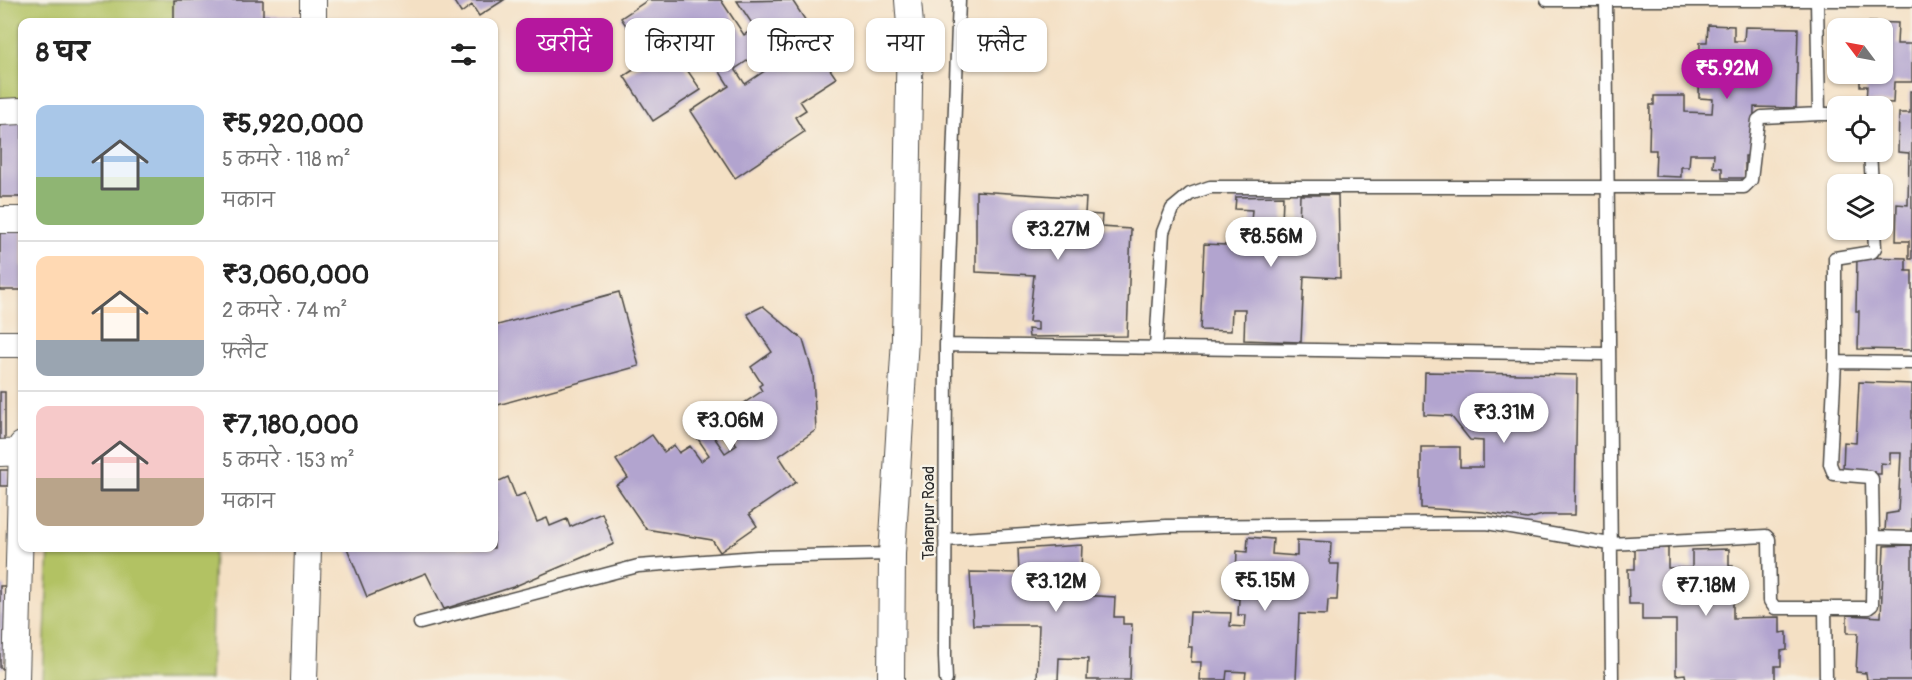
<!DOCTYPE html>
<html lang="hi">
<meta charset="utf-8">
<style>
:root{--surface:#fff;--page:#f6f6f6;--text:#222;--muted:#767676;--line:#e0e0e0;--accent:#b5179e}
body{margin:0;font-family:Pangolin,"Playpen Sans Deva",sans-serif;background:var(--page);color:var(--text);height:100vh;display:flex;flex-direction:column;font-size:22px;white-space:nowrap}
*{box-sizing:border-box;margin:0}
p{font-size:20px;color:var(--muted)}
.icon{flex:none;width:33px;height:33px;fill:none;stroke:currentColor;stroke-width:2;stroke-linecap:round;stroke-linejoin:round}
.map{position:relative;flex:1;overflow:hidden}
.drawer{position:absolute;left:18px;top:18px;width:480px;height:534px;display:flex;flex-direction:column;background:var(--surface);border-radius:12px;box-shadow:0 2px 4px #0004}
.drawer>*{flex:none}
.banner{position:absolute;left:516px;top:18px;width:570px;height:54px;display:flex;gap:12px}
.needle{width:39px;rotate:302deg}
.controls{position:absolute;left:1827px;top:18px;display:grid;gap:12px}
.controls a{display:grid;place-items:center;width:66px;height:66px;border-radius:12px;background:var(--surface);box-shadow:0 2px 4px #0004;font-size:30px}
.price{position:absolute;translate:-50% -51px;padding:0 14px;border-radius:21px;background:#fff;color:#222;font-size:20px;line-height:39px;filter:drop-shadow(0 2px 3px #0008)}
.price::after{content:'';position:absolute;left:50%;top:36px;width:18px;height:14px;margin-left:-9px;background:inherit;clip-path:polygon(0 0,100% 0,50% 100%)}
.price.current{background:var(--accent);color:#fff}
ul{padding:0;list-style:none}
li{display:flex;align-items:center;gap:18px;height:150px;padding:0 18px}
li+li{border-top:2px solid var(--line)}
li span{display:grid;place-items:center;flex:none;width:168px;height:120px;border-radius:12px;color:#555}
li>.icon{margin-inline-start:auto}
span .icon{width:72px;height:72px;fill:#fffc;stroke-width:1}
li b{font-size:26px}
h2{display:flex;justify-content:space-between;align-items:center;height:72px;padding:0 18px;font-size:26px}
.chip{padding:0 21px;border-radius:12px;background:var(--surface);box-shadow:0 2px 4px #0004;font-size:21px;line-height:54px}
.chip.current{background:var(--accent);color:#fff}
.map>svg:first-child{display:block}
</style>
<div class="map">
<svg width="1912" height="680" viewBox="0 0 1912 680">
<rect width="100%" height="100%" fill="#f7f3e8"/>
<filter id="ink" filterUnits="userSpaceOnUse"><feTurbulence type="fractalNoise" baseFrequency=".0167" numOctaves="2"/><feDisplacementMap in="SourceGraphic" scale="12" xChannelSelector="R" yChannelSelector="G"/><feConvolveMatrix kernelMatrix="1 2 1 2 8 2 1 2 1" color-interpolation-filters="sRGB"/></filter>
<filter id="wash" filterUnits="userSpaceOnUse"><feTurbulence type="fractalNoise" baseFrequency=".008" numOctaves="4" result="noise"/><feDisplacementMap in="SourceGraphic" scale="24" xChannelSelector="R" yChannelSelector="G"/><feGaussianBlur stdDeviation="1.35" result="paint"/><feColorMatrix in="noise" values="0 0 0 0 0 0 0 0 0 0 0 0 0 0 0 0 0 1.4 0 .05"/><feComposite in="paint" operator="in"/></filter>
<g filter="url(#wash)">
<rect width="100%" height="100%" fill="#f4e0c4"/>
<!-- green -->
<path fill="#b2c264" stroke="#6e7648" stroke-width="1.5" d="M0,0H213L212,22H22V99H0Z
M49,548H214L210,680H43Z"/>
<g id="blocks">
<!-- building -->
<path fill="#b2a4cf" fill-rule="evenodd" d="M174,0H263V16H299V22H174Z
M453,0H504L479,16L472,5L461,13Z
M648,0H721L744,35L755,28L737,1L792,0L831,59L825,62L836,78L800,101L806,110L795,117L804,132L735,178L691,111L729,86L706,50L683,64L701,90L653,121L624,76L649,60L621,18ZM756,55L766,70L745,84L735,69Z
M1869,22L1898,23L1897,44H1912V82H1894L1893,103L1866,102L1867,86H1860V74H1882V28H1869Z
M1708,25L1734,26V41H1744L1745,27L1798,28L1796,108L1754,107L1753,156H1745V178H1722V168L1713,167L1714,154H1690L1689,167H1681V177L1655,176L1656,150H1649L1650,105H1654V96H1685V112L1712,113L1713,99L1699,98L1700,42H1707Z
M1910,91H1912V259H1909V241H1896L1897,204L1908,205L1909,153L1898,152L1899,113H1910Z
M22,120V197H0V122Z
M976,191L1086,198L1085,214L1102,215L1101,227L1131,229L1127,336L1029,337L1028,329L1038,330V322H1029L1034,275L976,272Z
M1300,195H1338L1340,278L1304,276L1301,342L1244,340L1245,309H1232L1231,331L1200,330L1204,244L1249,246L1252,210L1235,209L1236,197L1283,196L1282,224L1299,223Z
M0,229H22V290H0Z
M1857,257L1906,258V271H1912V350L1858,349L1859,311H1856Z
M619,292L639,366L494,406V326Z
M763,306L803,340L813,374L816,430L779,456L796,482L749,514L757,526L720,552L712,540L646,529L616,485L628,478L616,460L652,435L664,452L674,445L679,453L690,446L701,461L709,455L698,439L703,436L698,428L705,424L725,453L737,445L719,420L762,391L759,386L762,384L751,367L772,352L747,314Z
M1425,372L1577,375L1575,515H1543L1527,519L1483,512L1421,508V447H1460V467H1483V441L1470,440L1451,416L1424,415Z
M1859,382L1912,384V532H1885L1886,514L1898,512L1901,453H1890V464L1881,463V474H1869V471L1843,470L1844,442L1856,443Z
M0,392H5V444H0Z
M0,470H9V486H0Z
M508,477L516,497L525,493L537,522L547,518L550,526L567,519L570,527L602,513L614,544L513,587L444,609L426,573L367,597L347,548H494V478L495,483Z
M1248,537L1273,539L1272,554L1297,556V540L1331,542L1330,564H1339L1337,600H1328L1327,615L1299,614L1296,680H1245L1246,672L1227,671L1226,680H1200L1201,662H1191L1192,647H1188L1190,612L1231,613L1230,626L1245,627L1246,615H1238L1239,599H1235L1237,551L1247,552Z
M1082,545L1080,595L1115,597L1114,617H1123V624H1132L1130,680H1087L1088,659L1059,658L1058,680H1037L1039,625H973L970,572L1019,573L1018,549Z
M1912,545V680H1867L1866,673L1856,672L1858,633H1847V615L1881,617L1884,546Z
M1635,548H1668V568H1692V550L1729,549V566H1733V618L1780,617V633L1787,632V650L1781,651V666H1775V680H1686L1685,674L1676,675V620H1642V604H1629L1628,569H1635Z
M0,586H5L4,668H0Z"/>
</g>
</g>
<g filter="url(#ink)">
<use href="#blocks" fill-opacity="0" stroke="#494642" stroke-width="1.5"/>
<g fill="none" stroke-linecap="round" stroke-linejoin="round">
<defs>
<path id="service" d="M1547,0H1912
M1606,0L1612,680
M1817,0L1819,114H1838
M1870,152L1872,184
M1874,230L1875,248L1872,252L1835,258V362L1830,464L1834,474L1870,477L1872,479L1873,537L1912,538
M946,345L1608,354
M1156,348L1163,232L1172,209L1190,194L1210,187H1744L1751,180L1758,120L1762,117L1819,114
M1835,362L1912,363
M945,540L1166,526L1487,523L1610,544L1766,536L1769,539L1770,601L1775,608H1825
M420,623L638,566L757,557L892,554
M946,680L945,656L946,345L959,0
M1826,680L1825,608H1868L1872,605L1873,537"/>
<path id="minor" d="M313,0V22
M0,112L22,111
M0,220H22
M0,344H22
M0,453L22,452
M16,680L22,445
M304,680L308,548
M891,680L892,554L905,339L910,25L908,0"/>
</defs>
<!-- service casing -->
<use href="#service" stroke="#494642" stroke-width="15"/>
<!-- minor casing -->
<use href="#minor" stroke="#494642" stroke-width="28"/>
<!-- service -->
<use href="#service" stroke="#fff" stroke-width="12"/>
<!-- minor -->
<use href="#minor" stroke="#fff" stroke-width="26"/>
</g>
</g>
<g text-anchor="middle" dominant-baseline="central" stroke-width="4.5" stroke-linejoin="round" paint-order="stroke">
<!-- street labels -->
<g font-size="16" fill="#2b2b2b" stroke="#f7f3e8">
<text transform="translate(929 513) rotate(-90)">Taharpur Road</text>
</g>
</g>
</svg>
<div class="controls">
<a><svg class="needle" viewBox="-14 -14 28 28"><path d="M0-13l5 13h-10z" fill="#e53935"/><path d="M0 13l5-13h-10z" fill="#767676"/></svg></a>
<a><svg class="icon" aria-label="locate" viewBox="0 0 24 24"><circle cx="12" cy="12" r="6"/><path d="M12 2v4M12 18v4M2 12h4M18 12h4"/></svg></a>
<a><svg class="icon" aria-label="layers" viewBox="0 0 24 24"><path d="M12 4l9 5-9 5-9-5zM3 14l9 5 9-5"/></svg></a>
</div>
<b class="price current" style="left:1727px;top:100px">₹5.92M</b>
<b class="price" style="left:1058px;top:261px">₹3.27M</b>
<b class="price" style="left:1271px;top:268px">₹8.56M</b>
<b class="price" style="left:1504px;top:444px">₹3.31M</b>
<b class="price" style="left:730px;top:452px">₹3.06M</b>
<b class="price" style="left:1265px;top:612px">₹5.15M</b>
<b class="price" style="left:1056px;top:613px">₹3.12M</b>
<b class="price" style="left:1706px;top:617px">₹7.18M</b>
<div class="banner">
<a class="chip current">खरीदें</a>
<a class="chip">किराया</a>
<a class="chip">फ़िल्टर</a>
<a class="chip">नया</a>
<a class="chip">फ़्लैट</a>
</div>
<section class="drawer">
<h2>8 घर<svg class="icon" aria-label="filters" viewBox="0 0 24 24"><path d="M4 7h16M4 17h16"/><circle cx="9" cy="7" r="2"/><circle cx="15" cy="17" r="2"/></svg></h2>
<ul>
<li><span style="background:linear-gradient(#a9c7e8 60%,#8fb573 0)"><svg class="icon" aria-label="home" viewBox="0 0 24 24"><path d="M3 11l9-7 9 7M6 9v11h12V9"/></svg></span><div><b>₹5,920,000</b><p>5 कमरे · 118 m²</p><p>मकान</p></div></li>
<li><span style="background:linear-gradient(#ffd9b3 70%,#9aa5b1 0)"><svg class="icon" aria-label="home" viewBox="0 0 24 24"><path d="M3 11l9-7 9 7M6 9v11h12V9"/></svg></span><div><b>₹3,060,000</b><p>2 कमरे · 74 m²</p><p>फ़्लैट</p></div></li>
<li><span style="background:linear-gradient(#f6c9c9 60%,#b9a48a 0)"><svg class="icon" aria-label="home" viewBox="0 0 24 24"><path d="M3 11l9-7 9 7M6 9v11h12V9"/></svg></span><div><b>₹7,180,000</b><p>5 कमरे · 153 m²</p><p>मकान</p></div></li>
</ul>
</section>
</div>
